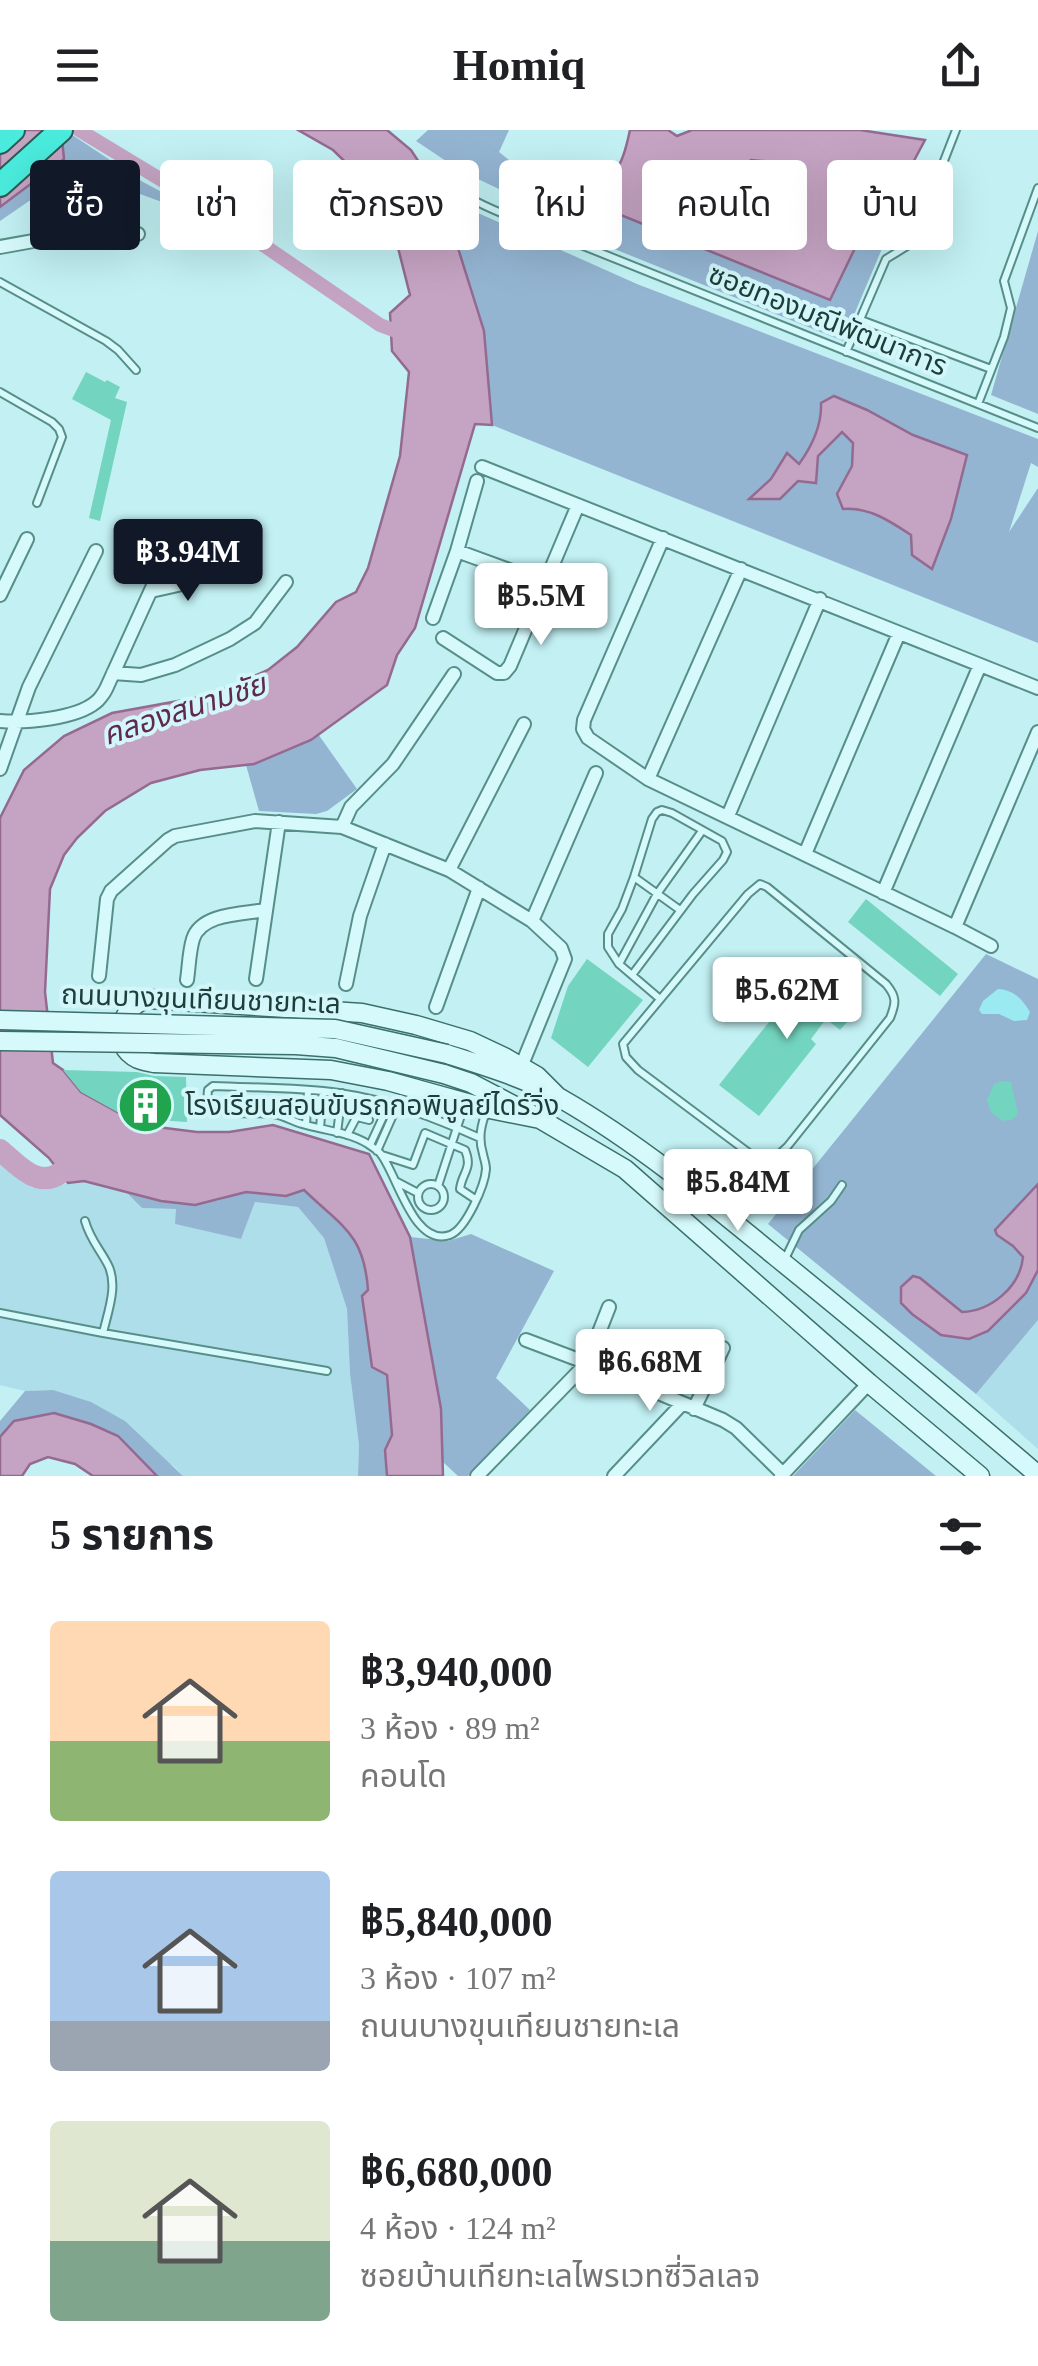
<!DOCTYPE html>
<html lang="th">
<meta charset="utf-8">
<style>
:root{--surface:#fff;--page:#f6f6f6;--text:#202124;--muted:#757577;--accent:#111827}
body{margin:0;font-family:"Times New Roman","Noto Sans Thai",serif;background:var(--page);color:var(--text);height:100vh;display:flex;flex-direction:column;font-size:38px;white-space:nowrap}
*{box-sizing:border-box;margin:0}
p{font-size:32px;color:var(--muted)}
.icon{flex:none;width:55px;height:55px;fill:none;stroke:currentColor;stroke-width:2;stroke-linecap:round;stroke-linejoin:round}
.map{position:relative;height:1346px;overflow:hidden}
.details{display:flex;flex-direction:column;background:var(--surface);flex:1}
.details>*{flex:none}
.hud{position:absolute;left:30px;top:30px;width:980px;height:90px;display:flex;gap:20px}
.price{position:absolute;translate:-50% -85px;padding:0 22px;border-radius:10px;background:#fff;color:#222;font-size:32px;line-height:65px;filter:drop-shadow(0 2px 5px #0008)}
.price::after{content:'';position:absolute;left:50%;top:60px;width:30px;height:22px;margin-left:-15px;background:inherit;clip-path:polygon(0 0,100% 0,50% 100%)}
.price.selected{background:var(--accent);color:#fff}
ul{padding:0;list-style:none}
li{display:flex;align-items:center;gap:30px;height:250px;padding:0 50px}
li span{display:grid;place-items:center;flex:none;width:280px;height:200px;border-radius:10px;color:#555}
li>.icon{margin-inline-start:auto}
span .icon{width:120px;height:120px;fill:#fffc;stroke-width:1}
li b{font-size:42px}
h2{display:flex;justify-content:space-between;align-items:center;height:120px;padding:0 50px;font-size:42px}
.pill{padding:0 35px;border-radius:10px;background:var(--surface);box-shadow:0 10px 40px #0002;font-size:35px;line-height:90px}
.pill.selected{background:var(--accent);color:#fff}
header{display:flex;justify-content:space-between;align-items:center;height:130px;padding:0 50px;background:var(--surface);font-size:45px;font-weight:700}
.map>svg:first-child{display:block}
</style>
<header><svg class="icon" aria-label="menu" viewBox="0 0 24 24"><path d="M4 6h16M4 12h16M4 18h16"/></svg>Homiq<svg class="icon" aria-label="share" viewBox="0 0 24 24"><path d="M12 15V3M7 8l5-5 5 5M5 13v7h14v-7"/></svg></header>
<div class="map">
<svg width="1038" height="1346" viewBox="0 0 1038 1346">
<rect width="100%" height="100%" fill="#c2f0f3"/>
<!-- farmland -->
<path fill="#aedee9" d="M0,1027L32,1058L84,1051L126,1062L143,1078L177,1079L176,1094L241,1108L255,1072L298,1077L324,1108L347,1179L350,1244L359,1315L358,1346H183L175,1337L53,1260L25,1261L0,1255Z
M1038,1190V1319L976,1264Z"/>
<!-- green -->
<path fill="#94b5d2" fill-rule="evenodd" d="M0,0H65L143,52L188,76L184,80L140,64L67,45L0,91Z
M428,0H509L499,22L533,49L556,86L461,41L416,11Z
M751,30L773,31L789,52L795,79L785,88H770L754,102H741C725,69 718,54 751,30Z
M442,67L637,154L1038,309V337L1031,333L1009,402L1038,358V513L492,295L484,201ZM834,266L867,280L913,305L967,326L959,354L912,425L911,405L885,387L856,378L837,364L852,336L853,313L842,301L818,326L750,368L771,349L787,323L799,335C812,316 822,296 821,273Z
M579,68L830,170L867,90L889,102L843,211L582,106Z
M1038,101V284L991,265Z
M318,604L357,659L327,681L316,684L259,681L246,635L254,634L311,610Z
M986,824L1038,849V1190L976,1264L768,1094Z
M304,1060L332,1087L345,1094L357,1114L367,1143L368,1160L387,1244L392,1305L385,1320L387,1346H358L359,1315L350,1244L347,1179L324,1108L298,1077L255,1072L241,1109L175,1094L176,1079L142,1078L126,1062L161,1071H216L246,1062L285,1066Z
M471,1104L554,1141L496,1248L530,1280L468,1346H458L443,1332L441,1279L410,1107L448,1111Z
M53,1260L91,1272L125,1291L183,1346H157L118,1306L91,1294L54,1283L0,1307V1291L25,1261Z
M855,1280L936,1346H793Z"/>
<!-- sand -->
<path fill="#9ceaf1" d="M998,859C1014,860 1022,869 1030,882L1027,890L1014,891L999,884H982L979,880L983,871Z"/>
<!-- water -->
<path fill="#c5a4c3" stroke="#946a90" stroke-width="2.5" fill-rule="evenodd" d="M0,0H48L62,9L64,29L0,77Z
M298,0H387L411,20L442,67L484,201L492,295L475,294L415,498L397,525L387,555L311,610L254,634L200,640L151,653L105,681L77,708L64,725L50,759L45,862L53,933L63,940L81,962L141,995L197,1002H229L273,995L369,1024L410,1107L441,1279L443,1346H387L385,1320L392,1305L387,1245L372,1237L362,1166L368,1160C364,1103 341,1096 304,1060L286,1066L246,1062L195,1075L161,1071L84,1051L68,1053L49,1028L0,985V688L24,640L64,606L112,583L211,565L268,540L297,517L336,472L356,462L368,438L400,326L409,242L392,221L390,183L410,165L392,94L363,49L333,20Z
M630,0H668L677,6L692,0H860L925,10L909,40L895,35L830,170L579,68C615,47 621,42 630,0ZM751,30L774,32L790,52L795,79L785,88L770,87L754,102H742C724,70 719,53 751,30Z
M834,266L867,280L913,305L967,325L951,389L932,439L912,425L911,405C890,391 869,377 843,379L837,364L852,336L853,313L842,302L818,326L816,353L798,351L780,369H749L771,349L787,323L799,334C812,316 822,296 821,273Z
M1038,1054V1140L1026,1163L988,1201L969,1209L941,1205L912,1184L901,1173V1157L913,1146L920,1148L962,1182C991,1181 1020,1157 1023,1127L1013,1116L997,1105L995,1100Z
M54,1283L91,1294L118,1306L157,1346H93L75,1334L48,1327L30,1334L22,1346H0V1307L14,1291Z"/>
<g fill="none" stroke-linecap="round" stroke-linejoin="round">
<!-- canal -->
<path stroke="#c5a4c3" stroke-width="14" d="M79,0L221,86L380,195L404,204"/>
<!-- river -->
<path stroke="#c5a4c3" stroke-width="22" d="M0,1020C15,1032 35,1057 57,1045C66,1041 75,1029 82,1022"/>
</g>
<!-- building -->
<path fill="#73d5bf" d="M86,242L105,252L107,250L120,257L115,268L127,272L100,391L89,388L111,290L72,269Z
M866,769L958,844L940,866L848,792Z
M587,829L643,870L588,937L551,908L568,856Z
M809,837L860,877L840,900L826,889L811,909L816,914L759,986L719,955L777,882L783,886L800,867L791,859Z
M63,940L137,942L154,946L186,947L187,992L128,988L81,962Z
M1002,951L1011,952L1018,984L1013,989L1003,991L991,982L987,970L994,954Z"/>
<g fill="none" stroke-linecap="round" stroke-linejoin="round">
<defs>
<path id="service" d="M444,43C459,66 482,75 506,85L1038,298
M544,49C565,71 570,78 563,109
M0,152L106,211L118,220L136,240
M861,190L991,239
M846,222L886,129L912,113L956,0
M0,262L52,292L59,299L62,307L37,373
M978,274L1004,207L1011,178L1004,151L1038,58
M634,747L680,780
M619,834L657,764L702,701
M632,845L693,764L723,730L727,722L722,711L672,683L662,680L657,682L652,689L634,747L622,779L608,804V817L619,834L660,869
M357,987L369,990
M306,995L308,961
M320,998L323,962
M337,1003L342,963
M347,1005L366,969
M480,1008C435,988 389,970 339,963C298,957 255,958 213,956L208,960L207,972C220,989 253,981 273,984C283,985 292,991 302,994C323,1000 349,1002 368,1014C371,1016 378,1021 380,1023C397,1043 413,1118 450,1105C466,1099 485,1055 486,1039C486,1034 484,1029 483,1024C478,1008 481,995 487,979
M370,1015L389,974
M377,1021L397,976
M382,1025L413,1035L425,1003L465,1020C473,1039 462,1042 460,1059L475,1069
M397,1052L418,1063
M418 1067a13 13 0 1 1 26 0a13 13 0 1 1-26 0Z
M438,1056L464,976
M722,1081L757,1029L765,1033L772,1031L787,1017L890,888C896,873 897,867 886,854L767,757L760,754L748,764L623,914L626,927L638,940L757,1029
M85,1091C90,1109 99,1118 107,1133C119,1154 108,1181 103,1203
M784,1131L799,1100L831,1071L842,1055
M0,1183L103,1203L327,1241"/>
<path id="minor" d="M0,117L61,106L138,104
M482,337L1038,558
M663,408L584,590L583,599L588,608L648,649L955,797L991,816
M457,421L545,453
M151,461L178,455L202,437
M0,465L27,409
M433,488L457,421L477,351
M443,508L497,543H504L510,536L578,375
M113,543L141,545L175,535L230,509L255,493L286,452
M0,591C25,593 76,589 96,572C99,570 104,563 106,559L161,438
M0,639L29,557L96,421
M648,649L741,439
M728,686L820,469
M342,697L351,677L393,634L454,544
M805,724L899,503
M449,740L524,594
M883,763L980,535
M532,791L596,643
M955,797L1038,602
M99,846L107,769L111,761L168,710L175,706L255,691L342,697L449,740L532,791L561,818L565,829L521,937
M256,849L279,692
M187,850C189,837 189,822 193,809C201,783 243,784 266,780
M346,854L360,786L385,714
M436,877L479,758
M526,1210L587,1233L723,1290L736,1298L783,1344
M694,1279L723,1218
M477,1346L587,1233L609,1177
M614,1346L682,1274
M781,1346L869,1253"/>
<path id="secondary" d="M447,924C484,936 526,948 560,968C637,1012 707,1070 775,1126C864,1198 951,1271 1038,1345
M444,944L471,953L540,989L625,1039L869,1253L980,1346
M540,989L485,978L388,951L331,940L154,933C148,932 143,931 138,929C108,915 121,874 149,869L362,883L416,895L470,911L506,928L537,946L558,967"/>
<path id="motorway" d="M0,12L13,0
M0,55L61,0"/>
</defs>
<!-- service casing -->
<use href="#service" stroke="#578f88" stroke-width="10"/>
<!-- minor casing -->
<use href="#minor" stroke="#578f88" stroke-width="16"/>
<!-- secondary casing -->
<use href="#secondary" stroke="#3a7069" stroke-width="21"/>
<!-- motorway casing -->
<use href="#motorway" stroke="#2b5c53" stroke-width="26"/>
<!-- service -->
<use href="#service" stroke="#d6fafc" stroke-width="6"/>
<!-- minor -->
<use href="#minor" stroke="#d6fafc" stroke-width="12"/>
<!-- secondary -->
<use href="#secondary" stroke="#d6fafc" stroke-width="18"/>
<!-- motorway -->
<use href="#motorway" stroke="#4aebdd" stroke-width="22"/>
<defs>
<path id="secondary-bridge" d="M0,890L335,899L447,924
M0,911L296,915L336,918L444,944"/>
</defs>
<!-- secondary-bridge casing -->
<use href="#secondary-bridge" stroke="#3a7069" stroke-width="21" stroke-linecap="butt"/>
<!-- secondary-bridge -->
<use href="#secondary-bridge" stroke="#d6fafc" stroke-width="18"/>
</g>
<!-- icons -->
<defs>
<symbol id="building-disc" viewBox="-11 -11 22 22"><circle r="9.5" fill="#20a44e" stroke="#d2f6f9"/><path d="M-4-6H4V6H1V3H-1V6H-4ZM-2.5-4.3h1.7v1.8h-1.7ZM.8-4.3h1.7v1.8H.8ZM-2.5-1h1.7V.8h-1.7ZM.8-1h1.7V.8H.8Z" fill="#fff"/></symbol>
</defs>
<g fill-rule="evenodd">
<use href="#building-disc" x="114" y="944" width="63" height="63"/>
</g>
<g text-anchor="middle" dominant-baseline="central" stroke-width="8" stroke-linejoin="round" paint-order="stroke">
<!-- street labels -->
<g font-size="28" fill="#1c3d38" stroke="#d2f6f9">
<text transform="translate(828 190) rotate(22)">ซอยทองมณีพัฒนาการ</text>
<text transform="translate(201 869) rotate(2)">ถนนบางขุนเทียนชายทะเล</text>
</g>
<!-- poi labels -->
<g font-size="28" fill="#1c3d38" stroke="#d2f6f9" text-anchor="start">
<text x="185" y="975">โรงเรียนสอนขับรถกอพิบูลย์ไดร์วิ่ง</text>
</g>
<!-- water labels -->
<g font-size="30" font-style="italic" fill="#5e2a4f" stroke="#d2f6f9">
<text transform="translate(184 579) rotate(-18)">คลองสนามชัย</text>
</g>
</g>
</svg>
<b class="price selected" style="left:188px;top:474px">฿3.94M</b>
<b class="price" style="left:541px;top:518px">฿5.5M</b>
<b class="price" style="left:787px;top:912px">฿5.62M</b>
<b class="price" style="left:738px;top:1104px">฿5.84M</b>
<b class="price" style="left:650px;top:1284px">฿6.68M</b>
<div class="hud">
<a class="pill selected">ซื้อ</a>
<a class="pill">เช่า</a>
<a class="pill">ตัวกรอง</a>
<a class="pill">ใหม่</a>
<a class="pill">คอนโด</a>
<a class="pill">บ้าน</a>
</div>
</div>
<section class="details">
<h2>5 รายการ<svg class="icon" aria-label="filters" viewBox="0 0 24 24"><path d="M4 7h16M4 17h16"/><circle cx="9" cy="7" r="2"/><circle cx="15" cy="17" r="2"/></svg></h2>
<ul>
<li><span style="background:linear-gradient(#ffd9b3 60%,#8fb573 0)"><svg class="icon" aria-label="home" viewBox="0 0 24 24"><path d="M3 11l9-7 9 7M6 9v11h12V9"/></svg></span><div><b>฿3,940,000</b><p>3 ห้อง · 89 m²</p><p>คอนโด</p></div></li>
<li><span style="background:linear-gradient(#a9c7e8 75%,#9aa5b1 0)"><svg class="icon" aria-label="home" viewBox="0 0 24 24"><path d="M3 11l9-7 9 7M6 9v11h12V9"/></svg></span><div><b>฿5,840,000</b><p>3 ห้อง · 107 m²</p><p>ถนนบางขุนเทียนชายทะเล</p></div></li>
<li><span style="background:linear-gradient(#dfe7d0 60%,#7fa58c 0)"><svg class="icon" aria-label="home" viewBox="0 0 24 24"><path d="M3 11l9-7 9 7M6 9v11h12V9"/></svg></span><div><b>฿6,680,000</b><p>4 ห้อง · 124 m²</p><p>ซอยบ้านเทียทะเลไพรเวทซี่วิลเลจ</p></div></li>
</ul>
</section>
